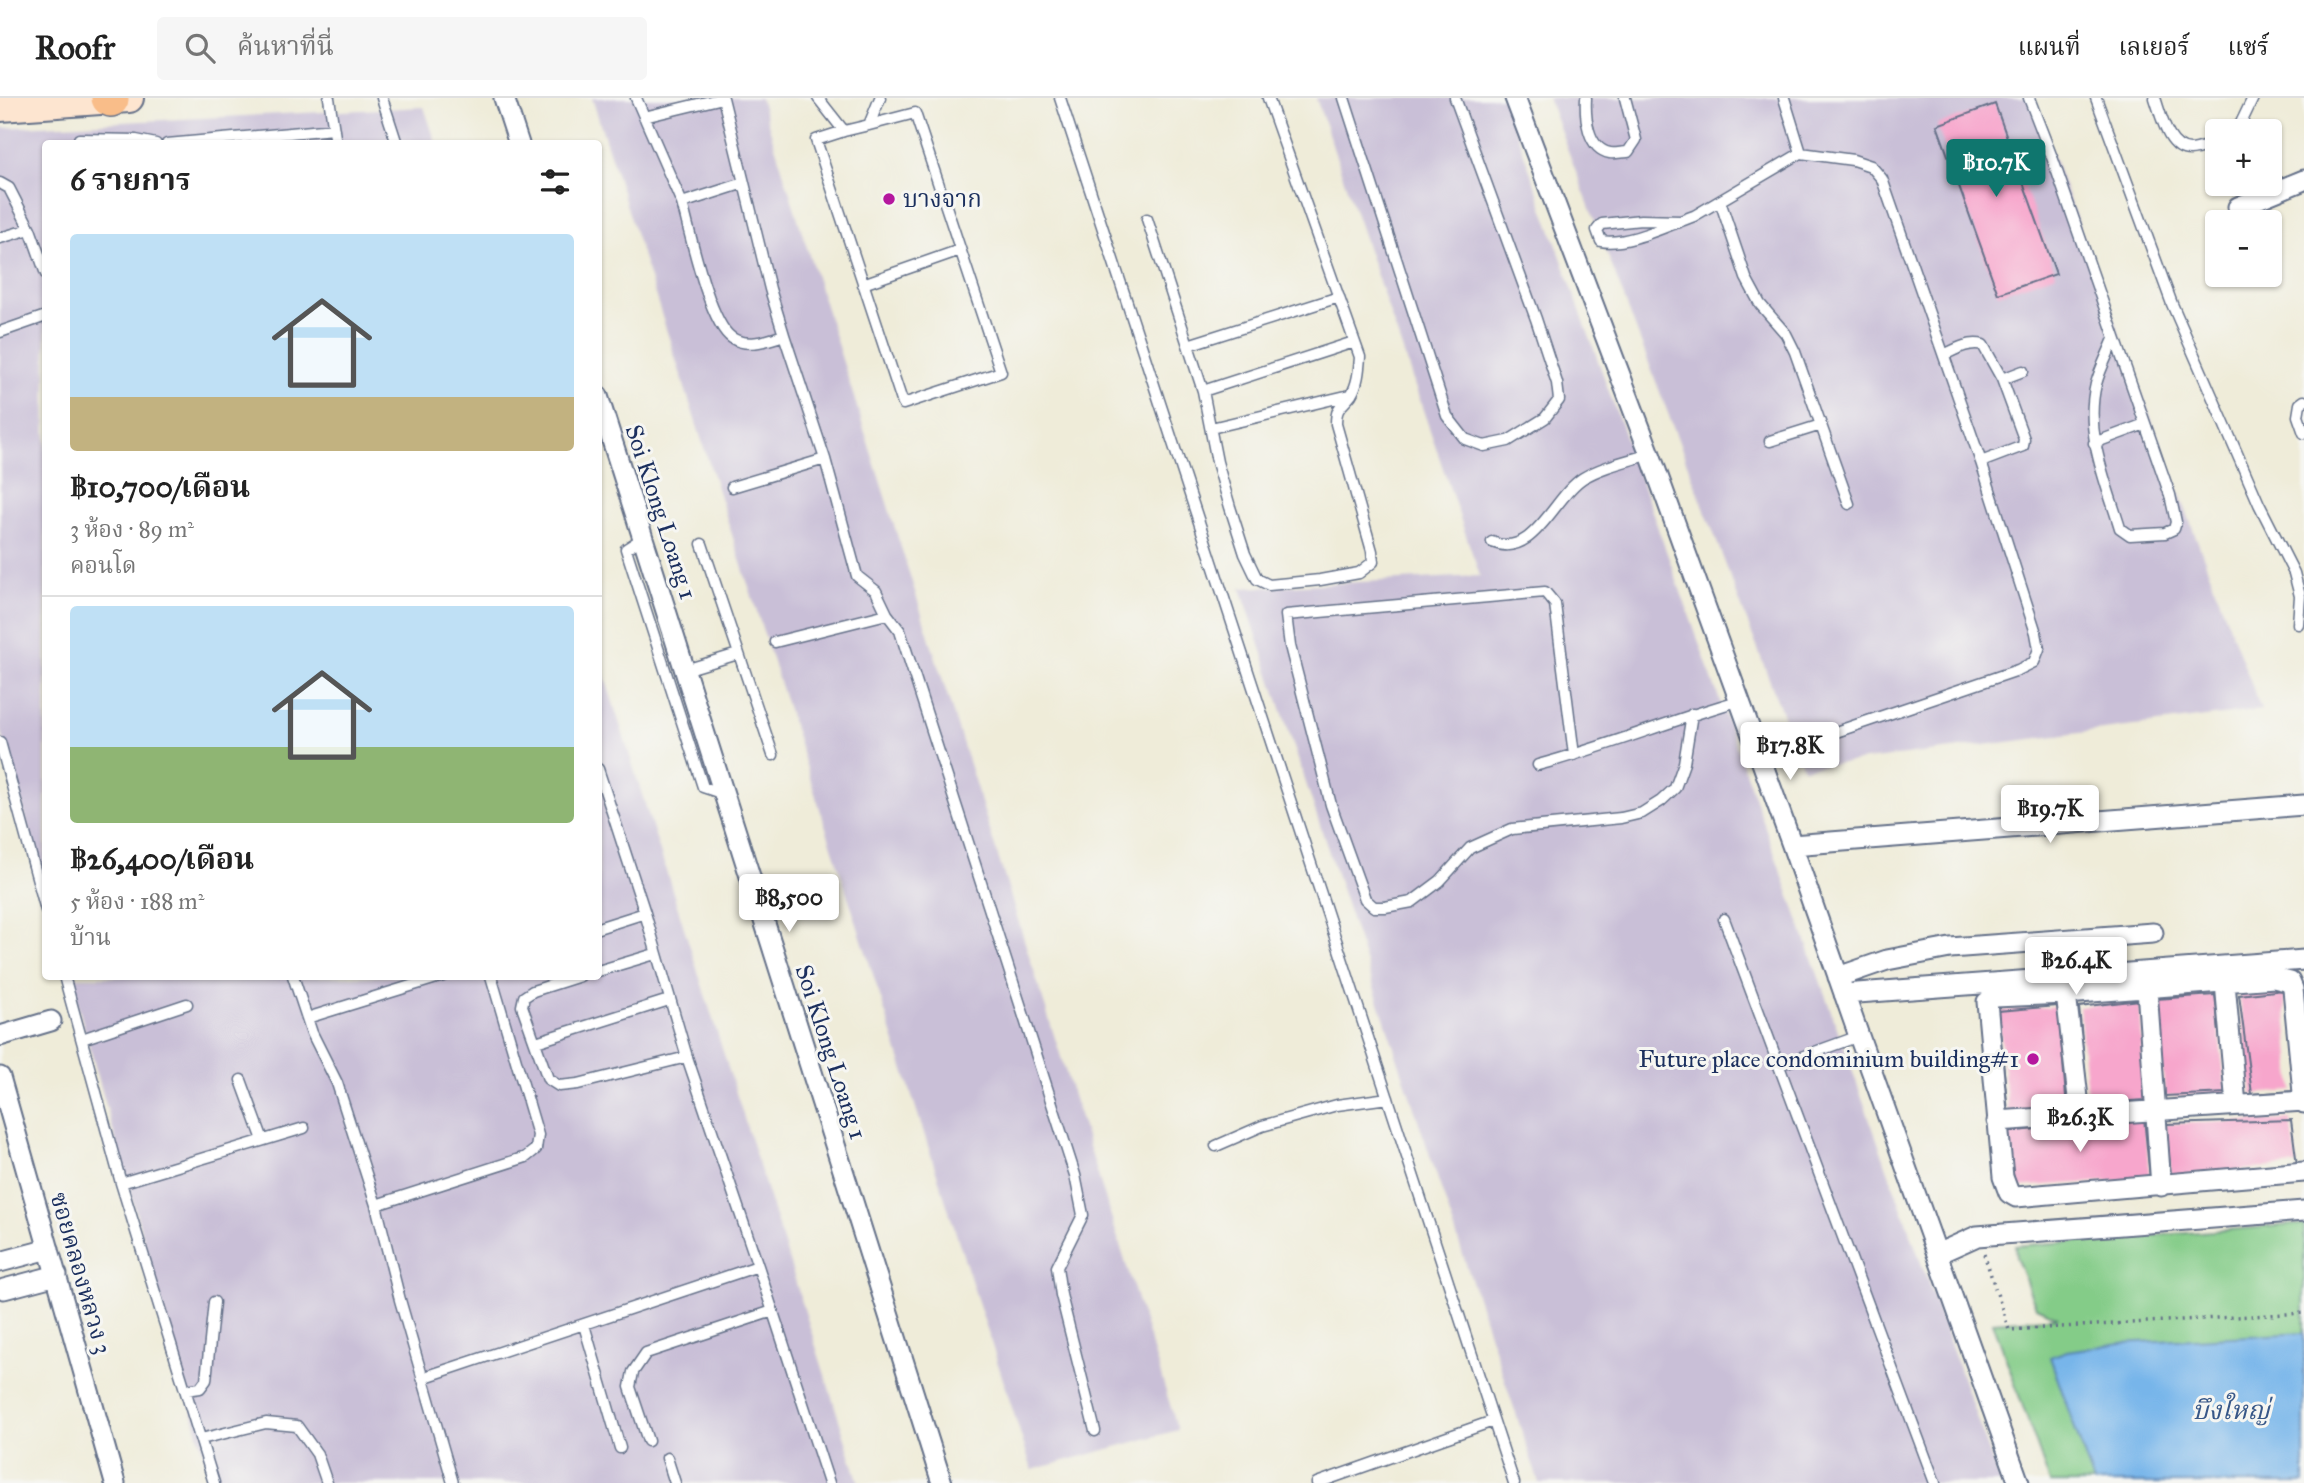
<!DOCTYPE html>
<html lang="th">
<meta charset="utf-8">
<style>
:root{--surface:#fff;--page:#f6f6f6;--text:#222;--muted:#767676;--line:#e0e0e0;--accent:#0f766e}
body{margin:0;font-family:"IM FELL Great Primer","Noto Serif Thai",serif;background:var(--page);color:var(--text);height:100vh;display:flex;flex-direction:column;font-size:26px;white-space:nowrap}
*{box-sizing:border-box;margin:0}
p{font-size:23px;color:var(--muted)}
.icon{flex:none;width:38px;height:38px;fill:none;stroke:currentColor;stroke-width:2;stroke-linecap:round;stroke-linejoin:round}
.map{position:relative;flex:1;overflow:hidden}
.sheet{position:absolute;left:42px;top:42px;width:560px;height:840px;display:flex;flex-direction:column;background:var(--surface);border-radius:7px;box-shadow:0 2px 5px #0004}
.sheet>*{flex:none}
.controls{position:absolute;left:2205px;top:21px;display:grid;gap:14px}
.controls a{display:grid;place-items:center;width:77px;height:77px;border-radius:7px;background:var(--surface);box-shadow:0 2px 5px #0004;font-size:35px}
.price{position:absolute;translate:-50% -60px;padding:0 16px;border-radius:7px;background:#fff;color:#222;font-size:23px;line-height:46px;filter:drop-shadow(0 2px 4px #0008)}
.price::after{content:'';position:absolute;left:50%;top:42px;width:21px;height:16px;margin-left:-10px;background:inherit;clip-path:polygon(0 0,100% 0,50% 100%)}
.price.active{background:var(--accent);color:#fff}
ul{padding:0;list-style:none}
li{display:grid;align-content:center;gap:14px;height:371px;padding:0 28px}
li+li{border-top:2px solid var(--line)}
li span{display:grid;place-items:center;height:217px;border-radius:7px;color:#555}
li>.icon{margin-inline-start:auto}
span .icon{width:126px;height:126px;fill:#fffc;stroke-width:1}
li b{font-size:30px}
h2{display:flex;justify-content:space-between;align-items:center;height:84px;padding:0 28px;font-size:30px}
header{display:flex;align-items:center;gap:42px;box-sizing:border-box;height:98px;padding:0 35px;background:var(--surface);border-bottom:2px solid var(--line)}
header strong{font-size:33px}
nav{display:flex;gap:38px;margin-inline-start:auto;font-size:24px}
.search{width:490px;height:63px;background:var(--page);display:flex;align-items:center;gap:18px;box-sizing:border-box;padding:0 24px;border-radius:7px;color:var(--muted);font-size:26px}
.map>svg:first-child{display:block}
</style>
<header>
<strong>Roofr</strong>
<div class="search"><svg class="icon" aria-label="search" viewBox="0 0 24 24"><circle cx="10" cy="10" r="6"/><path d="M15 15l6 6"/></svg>ค้นหาที่นี่</div>
<nav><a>แผนที่</a><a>เลเยอร์</a><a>แชร์</a></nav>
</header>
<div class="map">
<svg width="2304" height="1385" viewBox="0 0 2304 1385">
<rect width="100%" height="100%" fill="#f6f6f2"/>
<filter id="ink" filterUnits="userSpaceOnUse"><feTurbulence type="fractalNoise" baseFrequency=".0143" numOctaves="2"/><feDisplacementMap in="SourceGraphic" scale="14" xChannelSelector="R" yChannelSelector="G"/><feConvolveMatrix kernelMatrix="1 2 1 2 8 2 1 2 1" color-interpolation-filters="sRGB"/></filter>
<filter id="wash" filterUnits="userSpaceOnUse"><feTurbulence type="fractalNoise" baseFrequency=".00686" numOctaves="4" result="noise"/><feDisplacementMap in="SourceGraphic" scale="28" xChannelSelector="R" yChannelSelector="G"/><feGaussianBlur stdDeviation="1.57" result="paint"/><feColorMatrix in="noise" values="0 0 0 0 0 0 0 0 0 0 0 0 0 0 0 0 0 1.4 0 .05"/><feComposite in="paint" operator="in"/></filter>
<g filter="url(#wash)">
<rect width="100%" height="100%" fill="#efecd9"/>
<!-- industrial -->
<path fill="#c9bfd7" d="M592,0H760L1178,1332L1032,1372Z
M1316,0H1504L2000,1385H1539L1241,490L1480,478Z
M1548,0H2031L2261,612L1803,670Z
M424,9L436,45L46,46L45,790L0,628V30Z
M599,560L859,1385H212L70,879L598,878Z"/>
<!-- green -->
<path fill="#84cc88" stroke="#507e73" stroke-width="2" d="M2304,1126V1385H2050L1993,1224L2058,1219L2036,1209L2016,1159L2015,1148Z"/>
<!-- water -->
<path fill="#77b5ea" stroke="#4972a4" stroke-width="2" d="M2304,1235V1385H2094L2050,1259L2067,1253L2121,1245Z"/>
<g id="blocks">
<!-- building -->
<path fill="#f7a6cc" d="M1995,6L2056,176L1998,196L1937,27Z
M2284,892L2293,993L2252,996L2239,897Z
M2215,897L2226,995L2165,998L2156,901Z
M2140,902L2145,1002L2088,1006L2079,909Z
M2058,908L2067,1010L2008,1014L1998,913Z
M2144,1020L2150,1081L2015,1089L2007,1034Z
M2291,1022L2297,1067L2171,1078L2166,1026Z"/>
</g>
</g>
<g filter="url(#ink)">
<use href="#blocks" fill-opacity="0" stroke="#657189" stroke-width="2"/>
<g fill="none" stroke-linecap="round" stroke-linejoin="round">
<defs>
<path id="lane" d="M329,0L336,46
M382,0L397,46
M636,0L682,105L744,85L723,0
M818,0L844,33L869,27L880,0
M1060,0L1514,1385
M1344,0L1447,318L1465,341L1484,348L1508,343L1545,320L1559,302L1557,285L1536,221L1455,0
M1586,0C1585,18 1587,51 1610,55C1615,56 1622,54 1628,54L1636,42L1625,0
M2029,0L2053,62L2170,397L2176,424L2174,431L2165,435L2130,437L2120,430C2106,384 2084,335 2096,286C2100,271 2108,256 2114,241
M2096,0L2172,206L2259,406L2294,475L2300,498L2298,526
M2155,0C2161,17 2168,52 2190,52C2199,52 2209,46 2217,44
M644,19L723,0
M844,33L816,42L903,306L1001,274L915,15L869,27
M2234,33L2241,25L2253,0
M79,41L136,42L156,46
M167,46L334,31
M1801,55L1853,62L1871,68L1882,81L1981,364L2036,535L2039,551L2034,564L2018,572L1821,639
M0,85L9,90L30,131L46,176
M1720,103L1746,180L1760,206L1786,236L1795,254L1849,406
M682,105C690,134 709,225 732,240C748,250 768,242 784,237L770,191L744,85
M1147,121L1203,293L1217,364L1230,409L1245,456L1257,481L1269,487L1320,482L1359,475L1373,464L1372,453L1336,326C1336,308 1341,310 1351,297C1358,286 1359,272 1360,259L1268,0
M1680,123L1641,122L1602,126L1597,132L1601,143C1627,148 1668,127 1694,118L1801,55L1784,0
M0,140L30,131
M863,186L960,152
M0,234L46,218
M784,237L825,361L857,478L876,493L887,516L900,533L1075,1077L1083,1117L1057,1169L1061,1197L1095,1333
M1188,247L1339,199
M1944,257C1956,251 1970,243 1983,247L2002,281L2023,273
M1203,293L1354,244
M2304,303L2300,306L2298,318L2304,335
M1211,330L1350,297
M1770,343L1821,327
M2094,345L2145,326
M1981,364L2023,348L2024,341L2002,281
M732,389L825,361
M643,440L626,451L703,689L724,696
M1492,444C1534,462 1554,398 1583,380C1603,368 1628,363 1650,356
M702,446L773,657
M775,544L887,516
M685,572L738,556
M0,644L46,812
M1574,657L1555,506L1545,494L1286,517L1290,548L1331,707L1365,801L1374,809H1385L1412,804L1440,783L1470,750L1512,731L1621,720L1642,715L1661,703L1675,690L1684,665L1692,616
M1538,667C1606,649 1671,622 1738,603
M598,671L645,815L687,959L758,1168L829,1385
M1724,821L1935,1385
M598,830L645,815
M598,873L655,856
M64,878L121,1085L214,1385
M293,878L312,935L337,985L376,1107L526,1059L536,1051L538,1037L491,878
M580,878L533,893L524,899L522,908L548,981L559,988L578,986L687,959
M307,920L443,878
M82,941L187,906
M536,944L669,902
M1779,967L1859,938
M241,982L263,1042
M1216,1048L1262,1028L1337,1007L1388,1000
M121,1085L304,1030
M376,1107L400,1202L453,1385
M584,1227L620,1350
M422,1280L758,1168
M186,1292L200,1290L206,1282L214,1204
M201,1341L266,1325L297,1328L317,1356L327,1385
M648,1343L630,1289L633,1274L646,1255L773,1213
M667,1360L675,1385
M1317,1385L1493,1323"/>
<path id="street" d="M504,0L519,46
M1515,0L1650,356L1792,747L1859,938L2019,1385
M2238,109L2304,82
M598,298L942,1385
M1792,747L2304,707
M1838,879L1887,862L1950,850L2153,835
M2225,885L2236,1007
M2147,891L2161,1088
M1844,896L2304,862
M2066,896L2080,1017
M0,938L51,923
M0,979L115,1385
M2304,1005L2293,891L2290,884L2274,880L2066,896L1995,899L1987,904L2003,1079L2009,1095L2016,1099L2304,1074
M1997,1023L2304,1003
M1937,1156L1977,1138L2304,1113
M0,1164L49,1151
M4,1191L57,1177"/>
<path id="secondary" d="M0,9L129,0"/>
<path id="highway" d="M109,0L111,1"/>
</defs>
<!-- lane casing -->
<use href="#lane" stroke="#657189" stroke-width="13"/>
<!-- street casing -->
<use href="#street" stroke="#657189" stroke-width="23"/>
<!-- secondary casing -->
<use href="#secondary" stroke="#657189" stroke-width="32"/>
<!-- highway casing -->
<use href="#highway" stroke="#657189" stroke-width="38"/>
<!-- path -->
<path stroke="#657189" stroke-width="3.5" stroke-dasharray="2 5" stroke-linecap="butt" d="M1984,1156L2009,1232L2304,1215"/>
<!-- lane -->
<use href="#lane" stroke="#fff" stroke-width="10"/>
<!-- street -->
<use href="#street" stroke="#fff" stroke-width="19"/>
<!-- secondary -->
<use href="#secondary" stroke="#fde5d0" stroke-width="28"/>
<!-- highway -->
<use href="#highway" stroke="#f9bd89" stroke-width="35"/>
</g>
</g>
<!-- markers -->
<g fill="#b5179e" stroke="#f6f6f2" stroke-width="2.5">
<circle cx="889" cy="101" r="7"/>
<circle cx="2033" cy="961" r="7"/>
</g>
<g text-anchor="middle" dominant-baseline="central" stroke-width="6" stroke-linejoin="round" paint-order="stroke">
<!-- poi labels -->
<g font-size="24" fill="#1b2f5e" stroke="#f6f6f2" text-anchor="start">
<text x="903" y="101">บางจาก</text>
<text x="2019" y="961" text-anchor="end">Future place condominium building#1</text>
</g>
<!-- street labels -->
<g font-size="24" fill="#1b2f5e" stroke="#f6f6f2">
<text transform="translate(661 414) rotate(72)">Soi Klong Loang 1</text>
<text transform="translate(831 954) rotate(72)">Soi Klong Loang 1</text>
<text transform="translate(81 1175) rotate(74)">ซอยคลองหลวง 3</text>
</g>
<!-- water labels -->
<g font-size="26" font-style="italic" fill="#375788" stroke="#f6f6f2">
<text x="2231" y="1312">บึงใหญ่</text>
</g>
</g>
</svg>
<div class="controls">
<a>+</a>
<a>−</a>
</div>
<b class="price active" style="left:1996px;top:101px">฿10.7K</b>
<b class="price" style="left:1790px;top:684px">฿17.8K</b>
<b class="price" style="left:2050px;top:747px">฿19.7K</b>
<b class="price" style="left:789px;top:836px">฿8,500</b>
<b class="price" style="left:2076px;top:899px">฿26.4K</b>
<b class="price" style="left:2080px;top:1056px">฿26.3K</b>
<section class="sheet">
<h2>6 รายการ<svg class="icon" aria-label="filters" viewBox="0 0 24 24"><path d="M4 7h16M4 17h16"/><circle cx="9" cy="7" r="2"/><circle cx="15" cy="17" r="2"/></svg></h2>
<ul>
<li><span style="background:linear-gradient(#bfe0f5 75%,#c2b280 0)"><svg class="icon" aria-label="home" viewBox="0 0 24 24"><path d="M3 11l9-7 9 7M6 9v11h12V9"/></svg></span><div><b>฿10,700/เดือน</b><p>3 ห้อง · 89 m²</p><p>คอนโด</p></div></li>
<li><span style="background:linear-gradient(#bfe0f5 65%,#8fb573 0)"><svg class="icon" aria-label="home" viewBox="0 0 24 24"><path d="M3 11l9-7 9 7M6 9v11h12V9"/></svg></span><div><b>฿26,400/เดือน</b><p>5 ห้อง · 188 m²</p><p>บ้าน</p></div></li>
</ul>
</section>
</div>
